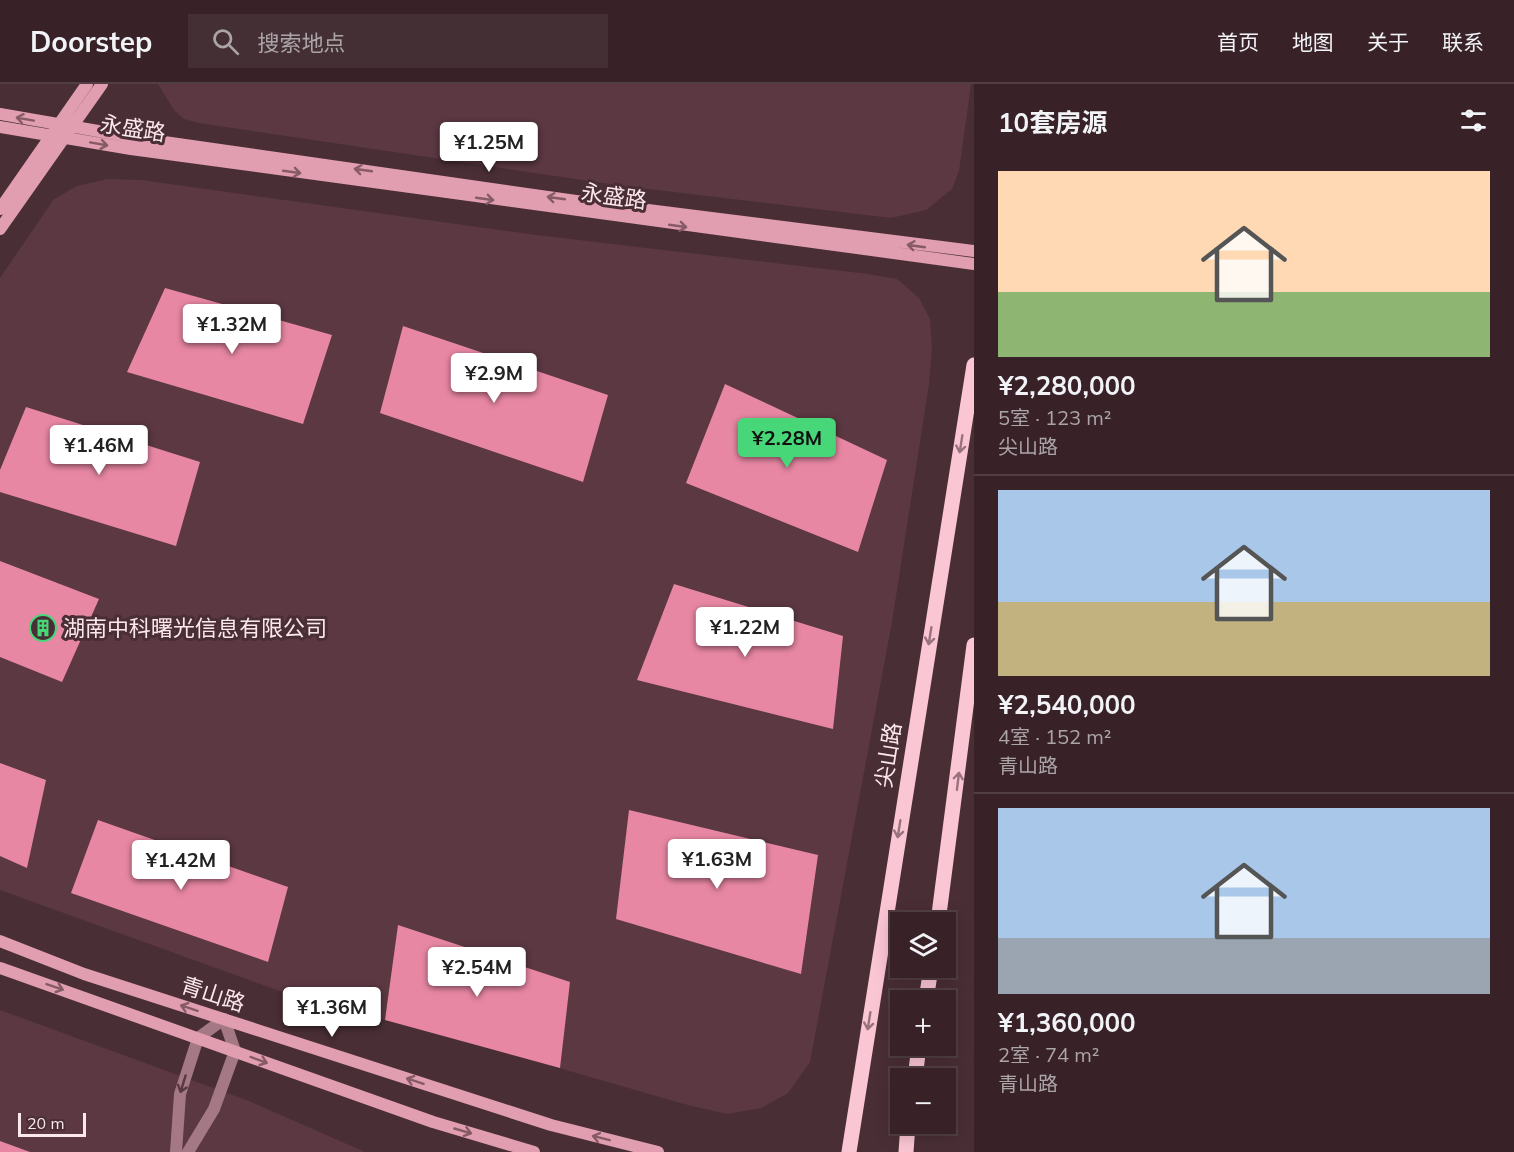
<!DOCTYPE html>
<html lang="zh">
<meta charset="utf-8">
<style>
:root{--surface:#382228;--page:#432f34;--text:#f1f3f6;--muted:#aba4a8;--line:#523f45;--accent:#47d779}
body{margin:0;font-family:Mulish,"Noto Sans SC",sans-serif;background:var(--page);color:var(--text);height:100vh;display:flex;flex-direction:column;font-size:22px;white-space:nowrap}
*{box-sizing:border-box;margin:0}
p{font-size:20px;color:var(--muted)}
.icon{flex:none;width:33px;height:33px;fill:none;stroke:currentColor;stroke-width:2;stroke-linecap:round;stroke-linejoin:round}
.map{position:relative;flex:1;overflow:hidden}
.details{display:flex;flex-direction:column;background:var(--surface);width:540px}
.details>*{flex:none}
.buttons{position:absolute;left:890px;top:828px;display:grid;gap:12px}
.buttons a{display:grid;place-items:center;width:66px;height:66px;border-radius:0px;background:var(--surface);box-shadow:0 3px 15px #0003,0 0 0 2px var(--line);font-size:30px}
.scale{position:absolute;left:18px;bottom:15px;width:68px;box-sizing:border-box;padding-left:6px;border:3px solid #fbe8ed;border-top:0;font-size:16px;line-height:21px;white-space:nowrap;color:#fbe8ed;-webkit-text-stroke:4px #4a2e36;paint-order:stroke}
.price{position:absolute;translate:-50% -51px;padding:0 14px;border-radius:6px;background:#fff;color:#222;font-size:20px;line-height:39px;filter:drop-shadow(0 2px 3px #0008)}
.price::after{content:'';position:absolute;left:50%;top:36px;width:18px;height:14px;margin-left:-9px;background:inherit;clip-path:polygon(0 0,100% 0,50% 100%)}
.price.on{background:var(--accent);color:#111}
ul{padding:0;list-style:none}
li{display:grid;align-content:center;gap:12px;height:318px;padding:0 24px}
li+li{border-top:2px solid var(--line)}
li span{display:grid;place-items:center;height:186px;border-radius:0px;color:#555}
li>.icon{margin-inline-start:auto}
span .icon{width:108px;height:108px;fill:#fffc;stroke-width:1}
li b{font-size:26px}
h2{display:flex;justify-content:space-between;align-items:center;height:72px;padding:0 24px;font-size:26px}
header{display:flex;align-items:center;gap:36px;box-sizing:border-box;height:84px;padding:0 30px;background:var(--surface);border-bottom:2px solid var(--line)}
header strong{font-size:28px}
nav{display:flex;gap:33px;margin-inline-start:auto;font-size:21px}
.search{width:420px;height:54px;background:var(--page);display:flex;align-items:center;gap:15px;box-sizing:border-box;padding:0 21px;border-radius:0px;color:var(--muted);font-size:22px}
main{display:flex;flex:1;min-height:0}
.map>svg:first-child{display:block}
</style>
<header>
<strong>Doorstep</strong>
<div class="search"><svg class="icon" aria-label="search" viewBox="0 0 24 24"><circle cx="10" cy="10" r="6"/><path d="M15 15l6 6"/></svg>搜索地点</div>
<nav><a>首页</a><a>地图</a><a>关于</a><a>联系</a></nav>
</header>
<main>
<div class="map">
<svg width="974" height="1068" viewBox="0 0 974 1068">
<rect width="100%" height="100%" fill="#4a2e36"/>
<!-- built -->
<path fill="#5b3842" d="M158,0H971L959,87L952,105L926,126L891,134L623,102L199,39L184,35L174,26Z
M107,95L141,96L536,151L868,190L897,195L919,214L930,235L932,264L929,300L892,538L810,978L788,1009L761,1024L727,1030L684,1020L434,948L302,915L0,806V194L54,115L77,102Z
M0,926L249,1017L365,1068H0Z"/>
<!-- building -->
<path fill="#e887a4" d="M165,204L332,251L303,340L127,288Z
M403,242L608,311L583,398L380,329Z
M725,300L887,376L858,468L686,399Z
M26,323L200,378L176,462L0,408V386Z
M0,477L99,515L62,598L0,573Z
M674,500L843,552L833,645L637,596Z
M0,679L46,696L27,784L0,772Z
M629,726L818,771L801,890L616,835Z
M98,736L288,803L268,878L71,809Z
M398,841L570,898L560,984L385,936Z
M0,1057L30,1068H0Z"/>
<g fill="none" stroke-linecap="round" stroke-linejoin="round">
<!-- street -->
<path stroke="#a47985" stroke-width="12" d="M176,1068L180,1010L198,954L224,935L235,967L214,1025L188,1068"/>
<!-- secondary -->
<path stroke="#e19eb0" stroke-width="12" d="M0,30L150,56L576,117L974,167
M0,43L131,65L974,180
M0,125L87,0
M0,145L102,0
M0,857L84,890L551,1041L658,1068
M0,884L433,1038L534,1068"/>
<!-- primary -->
<path stroke="#fbc6d4" stroke-width="15" d="M938,838L974,561
M926,916L931,884
M915,994L919,962
M849,1068L974,281
M906,1068L908,1040"/>
</g>
<!-- one-way arrows -->
<defs><path id="oneway-shaft" d="M-6 0H5M1.5-3L5.5 0L1.5 3" fill="none" stroke-width="1.6" stroke-linecap="round" stroke-linejoin="round" transform="scale(1.5)"/></defs>
<g stroke="#865b67">
<use href="#oneway-shaft" transform="translate(25 35) rotate(-170)"/>
<use href="#oneway-shaft" transform="translate(99 60) rotate(10)"/>
<use href="#oneway-shaft" transform="translate(363 86) rotate(-172)"/>
<use href="#oneway-shaft" transform="translate(292 88) rotate(8)"/>
<use href="#oneway-shaft" transform="translate(556 114) rotate(-172)"/>
<use href="#oneway-shaft" transform="translate(485 115) rotate(8)"/>
<use href="#oneway-shaft" transform="translate(678 142) rotate(8)"/>
<use href="#oneway-shaft" transform="translate(916 162) rotate(-172)"/>
<use href="#oneway-shaft" transform="translate(55 903) rotate(19)"/>
<use href="#oneway-shaft" transform="translate(189 924) rotate(-162)"/>
<use href="#oneway-shaft" transform="translate(259 976) rotate(20)"/>
<use href="#oneway-shaft" transform="translate(415 997) rotate(-162)"/>
<use href="#oneway-shaft" transform="translate(463 1047) rotate(16)"/>
<use href="#oneway-shaft" transform="translate(601 1054) rotate(-166)"/>
</g>
<g stroke="#9a727d">
<use href="#oneway-shaft" transform="translate(961 360) rotate(99)"/>
<use href="#oneway-shaft" transform="translate(930 552) rotate(99)"/>
<use href="#oneway-shaft" transform="translate(958 697) rotate(-83)"/>
<use href="#oneway-shaft" transform="translate(899 745) rotate(99)"/>
<use href="#oneway-shaft" transform="translate(869 937) rotate(99)"/>
</g>
<use stroke="#583942" href="#oneway-shaft" transform="translate(183 1000) rotate(107)"/>
<!-- icons -->
<defs>
<symbol id="building-ring" viewBox="-11 -11 22 22"><circle r="9.5" fill="#4a2e36" stroke="#47d779" stroke-width="1.5"/><path d="M-4-6H4V6H1V3H-1V6H-4ZM-2.5-4.3h1.7v1.8h-1.7ZM.8-4.3h1.7v1.8H.8ZM-2.5-1h1.7V.8h-1.7ZM.8-1h1.7V.8H.8Z" fill="#47d779"/></symbol>
</defs>
<g fill-rule="evenodd">
<use href="#building-ring" x="28" y="529" width="30" height="30"/>
</g>
<g text-anchor="middle" dominant-baseline="central" stroke-width="6" stroke-linejoin="round" paint-order="stroke">
<!-- street labels -->
<g font-size="22" fill="#fbe8ed" stroke="#4a2e36">
<text transform="translate(133 44) rotate(9)">永盛路</text>
<text transform="translate(614 112) rotate(8)">永盛路</text>
<text transform="translate(888 671) rotate(-81)">尖山路</text>
<text transform="translate(213 910) rotate(18)">青山路</text>
</g>
<!-- poi labels -->
<g font-size="22" fill="#fbe8ed" stroke="#4a2e36" text-anchor="start">
<text x="63" y="544">湖南中科曙光信息有限公司</text>
</g>
</g>
</svg>
<div class="buttons">
<a><svg class="icon" aria-label="layers" viewBox="0 0 24 24"><path d="M12 4l9 5-9 5-9-5zM3 14l9 5 9-5"/></svg></a>
<a>+</a>
<a>−</a>
</div>
<div class="scale">20 m</div>
<b class="price" style="left:489px;top:89px">¥1.25M</b>
<b class="price" style="left:232px;top:271px">¥1.32M</b>
<b class="price" style="left:494px;top:320px">¥2.9M</b>
<b class="price on" style="left:787px;top:385px">¥2.28M</b>
<b class="price" style="left:99px;top:392px">¥1.46M</b>
<b class="price" style="left:745px;top:574px">¥1.22M</b>
<b class="price" style="left:717px;top:806px">¥1.63M</b>
<b class="price" style="left:181px;top:807px">¥1.42M</b>
<b class="price" style="left:477px;top:914px">¥2.54M</b>
<b class="price" style="left:332px;top:954px">¥1.36M</b>
</div>
<section class="details">
<h2>10套房源<svg class="icon" aria-label="filters" viewBox="0 0 24 24"><path d="M4 7h16M4 17h16"/><circle cx="9" cy="7" r="2"/><circle cx="15" cy="17" r="2"/></svg></h2>
<ul>
<li><span style="background:linear-gradient(#ffd9b3 65%,#8fb573 0)"><svg class="icon" aria-label="home" viewBox="0 0 24 24"><path d="M3 11l9-7 9 7M6 9v11h12V9"/></svg></span><div><b>¥2,280,000</b><p>5室 · 123 m²</p><p>尖山路</p></div></li>
<li><span style="background:linear-gradient(#a9c7e8 60%,#c2b280 0)"><svg class="icon" aria-label="home" viewBox="0 0 24 24"><path d="M3 11l9-7 9 7M6 9v11h12V9"/></svg></span><div><b>¥2,540,000</b><p>4室 · 152 m²</p><p>青山路</p></div></li>
<li><span style="background:linear-gradient(#a9c7e8 70%,#9aa5b1 0)"><svg class="icon" aria-label="home" viewBox="0 0 24 24"><path d="M3 11l9-7 9 7M6 9v11h12V9"/></svg></span><div><b>¥1,360,000</b><p>2室 · 74 m²</p><p>青山路</p></div></li>
</ul>
</section>
</main>
